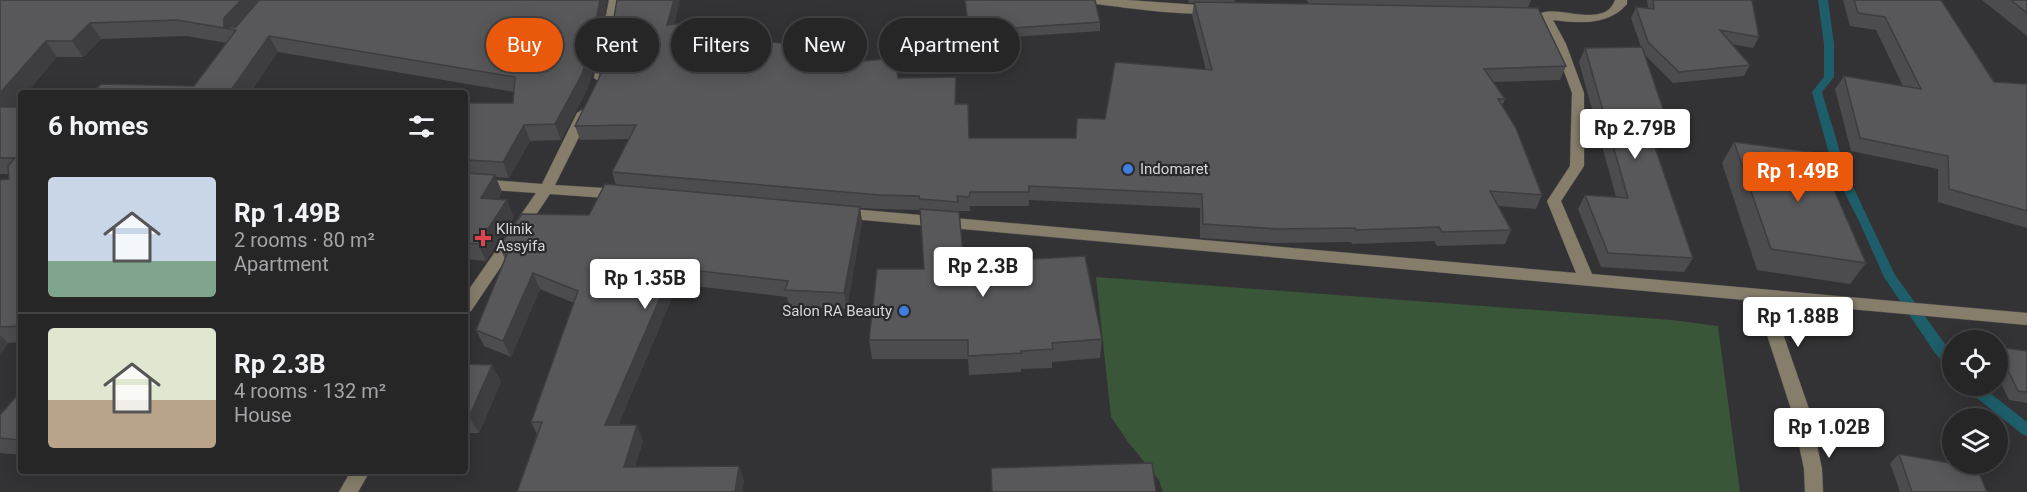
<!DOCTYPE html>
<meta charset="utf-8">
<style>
:root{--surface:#262627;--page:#2e2e2f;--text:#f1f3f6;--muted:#a4a5a7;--line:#424344;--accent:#ea580c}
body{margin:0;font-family:Roboto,sans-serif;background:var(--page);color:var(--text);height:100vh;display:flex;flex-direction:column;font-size:22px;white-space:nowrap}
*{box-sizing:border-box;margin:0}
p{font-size:20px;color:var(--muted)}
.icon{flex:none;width:33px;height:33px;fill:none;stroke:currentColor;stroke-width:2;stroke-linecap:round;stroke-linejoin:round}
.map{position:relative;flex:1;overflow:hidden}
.details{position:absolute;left:18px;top:90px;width:450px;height:384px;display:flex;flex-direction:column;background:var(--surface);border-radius:6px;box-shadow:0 3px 15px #0003,0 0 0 2px var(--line)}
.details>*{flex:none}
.hud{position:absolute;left:486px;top:18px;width:570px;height:54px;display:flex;gap:12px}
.buttons{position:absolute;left:1942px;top:330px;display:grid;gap:12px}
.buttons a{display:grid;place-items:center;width:66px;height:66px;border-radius:50%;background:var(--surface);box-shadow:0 3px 15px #0003,0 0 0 2px var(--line);font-size:30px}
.price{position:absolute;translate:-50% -51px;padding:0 14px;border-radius:6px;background:#fff;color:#222;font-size:20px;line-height:39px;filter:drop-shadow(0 2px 3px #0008)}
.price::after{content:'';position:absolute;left:50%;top:36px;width:18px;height:14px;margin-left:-9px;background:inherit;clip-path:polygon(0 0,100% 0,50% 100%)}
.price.active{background:var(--accent);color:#fff}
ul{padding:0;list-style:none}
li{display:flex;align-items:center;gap:18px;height:150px;padding:0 30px}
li+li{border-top:2px solid var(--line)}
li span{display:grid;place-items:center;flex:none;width:168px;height:120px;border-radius:6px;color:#555}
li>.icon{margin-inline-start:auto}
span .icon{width:72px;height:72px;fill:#fffc;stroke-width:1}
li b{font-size:26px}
h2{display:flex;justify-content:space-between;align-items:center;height:72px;padding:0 30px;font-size:26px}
.pill{padding:0 21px;border-radius:27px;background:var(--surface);box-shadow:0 3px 15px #0003,0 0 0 2px var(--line);font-size:21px;line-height:54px}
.pill.active{background:var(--accent);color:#fff}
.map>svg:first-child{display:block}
</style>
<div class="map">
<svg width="2027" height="492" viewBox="0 0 2027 492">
<rect width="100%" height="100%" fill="#333234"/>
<!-- green -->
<path fill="#395639" d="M1096,277L1671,320L1718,326L1740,492H1163L1159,480L1128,442L1111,417Z"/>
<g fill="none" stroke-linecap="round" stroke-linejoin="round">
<!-- stream -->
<path fill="#1d5e6a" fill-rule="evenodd" d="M1818,0H1828L1834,44V77L1822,92L1846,172L1895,275L1953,355V369L1948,368L1935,353L1884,277L1859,221L1834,172L1812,92L1824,77V44Z
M1965,386H1981L2027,422V436L2022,434L1967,390Z"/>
<!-- minor-tunnel -->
<path stroke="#4b4a4c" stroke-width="16" stroke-dasharray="16 8" stroke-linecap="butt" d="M1800,409L1805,431"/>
<defs>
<path id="minor" d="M609,0H621L606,78L600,82L594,78Z
M1089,0H1127L1212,6L1218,10C1207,20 1115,6 1095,4Z
M1615,0H1627V4C1608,26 1579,23 1553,20L1566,44L1584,93V166L1561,201L1592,274L2027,313V325L1772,302L1809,409L1806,414L1800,416L1794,414L1791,409L1756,301L841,218L834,213L841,208L1576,273L1547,201L1570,166L1572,93L1554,44L1538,15C1553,2 1605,31 1615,0Z
M584,109L591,113L555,185L620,189L627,194L620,199L550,194L471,311L465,313V295L536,193L465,188V178L542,184L577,113Z
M1805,424L1811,426L1814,431L1822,469L1823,492H1805L1804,469L1796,431L1799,426Z
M351,471H370L358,492H339Z"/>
</defs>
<!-- minor casing -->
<use href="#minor" stroke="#504f51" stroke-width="1"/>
<!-- minor -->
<use href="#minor" fill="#867e6b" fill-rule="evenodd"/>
</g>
<!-- wall -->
<path fill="#4c4b4d" d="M0,0H607L597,58L587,90L561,140L530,141L509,178L495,177L502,192L498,199L514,217L486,261L465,259V173H470L469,170H465V103H513L514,92L278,52L250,93H92L194,86L227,43L187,36L101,39L83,57H57L26,93H21V99L14,107H21V342L8,343L0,354V180L9,179L8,174H0Z
M965,0L1100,22V31L969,40Z
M1188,0H1235L1234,3L1309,4L1307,0H1531L1528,7L1566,66L1560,80L1493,82L1505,99L1502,106L1542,195L1536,209L1498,206L1511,230L1505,244L1437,246L1434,241L1352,244L1351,242L1274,243L1200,238V208L1029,200V206H970V211H958L964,263L1102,339L1100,358L1052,362V368L1021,369V372L969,375L968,359H872L869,340L924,269L920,210L880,209L860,208L862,222L847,309L789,306L787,297L678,284L618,425H637L643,441L635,467L744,481L742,492H517L537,434L531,422L574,303L540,289L511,357L484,346L476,330L505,259L499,246L589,215L616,185L612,172L629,139L580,140L575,126L674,24L714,33V36L798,45L854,42L855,62L898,78L956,77V104L969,138H1076L1105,119L1206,70L1192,15L1194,3H1189Z
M1647,0H1752L1759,37L1753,48L1732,44L1750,65L1744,76L1673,83L1644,54L1669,126L1661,140L1652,139L1693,258L1684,272L1601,267L1578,209L1585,195L1616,197L1579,62L1585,48L1641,47L1631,18L1636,7L1648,8Z
M1843,0H1941L1994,82L2027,84V228L1938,202V169L1851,151L1835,89L1844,76L1903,86L1876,30L1850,26Z
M1982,0H2027V36Z
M1734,142L1866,263L1850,284L1757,270L1722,163Z
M1998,347L2027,351V403L2009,400L1998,377Z
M465,364L492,365L501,382L479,433H465Z
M21,391V455L0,453V415Z
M1899,454L1987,492H1900L1890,463Z"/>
<!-- shaded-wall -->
<path fill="#3e3d3f" d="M241,0H265L236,30L231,29L224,18Z
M600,0H607L597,58L587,90L561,140L555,124Z
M674,0H680L671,38L667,25Z
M224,18L231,29L224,27Z
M90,23L101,39L83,57L72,41Z
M269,36L278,52L250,93H229Z
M46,41L57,57L26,93H21V99L0,124V93Z
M854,42L856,56L855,76L853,62Z
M524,125L530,141L509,178L503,162Z
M495,175L502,192L489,214L481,198Z
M507,200L514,217L486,261L478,244Z
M860,207L862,222L847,309L844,293Z
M673,268L678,284L612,440L605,425Z
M533,273L540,289L511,357L503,341Z
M0,335L8,343L0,354Z
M492,365L501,382L479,433L469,417Z
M637,425L643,441L630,483L624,467Z
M739,466L744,481L742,492H735Z"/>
<!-- building -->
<path fill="#58575a" stroke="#3e3d3f" stroke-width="1.5" d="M0,0H241L224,18V27H236L259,0H600L592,43L582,74L555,124L524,125L503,162L465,160L468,154H465V103H513L515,77L269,36L229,93H92L101,84L194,86L236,30L177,20L90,23L72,41H46L0,93Z
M617,0H674L667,25L711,19L713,35L798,45L854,42L853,62L895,58L898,78L956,77L955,104H968L969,138H1076L1077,118L1105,119L1115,62L1212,70L1194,2L1538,8L1566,66L1484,69L1505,99H1498L1516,128L1542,195L1490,191L1511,230L1442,232L1439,227L1356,230L1355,228L1278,229L1203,224L1202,194L1029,186V192H970L969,197L957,196L958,202L920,199L919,196L879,195L612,172L636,125L575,126L599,78L609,46Z
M965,0H1095L1100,22L969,31Z
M1653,0H1752L1759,37L1720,30L1750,65L1679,72L1648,42L1636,7L1654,9Z
M1854,0H1941L1994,82L2027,84V211L1949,189L1948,156L1860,138L1844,76L1921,89L1885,17L1858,13Z
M2011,0H2027V13Z
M1642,47L1669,126L1647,124L1693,258L1608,253L1585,195L1628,198L1585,48Z
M0,107H21V326L0,327V180L9,179L8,166L15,158H0Z
M1734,142L1818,153L1866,263L1771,249Z
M465,173L495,175L481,198L507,200L478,244L465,243Z
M605,184L860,207L844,293L785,290L788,281L673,268L605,425H637L624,467L739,466L735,492H517L542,422H531L578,291L533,273L503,341L476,330L510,247L499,246L522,214L589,215Z
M920,209L959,212L964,263L1085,256L1102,339L1052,343L1053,349L1021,351L1022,353L968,356V340H869L877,269H924Z
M1998,347L2027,351V392L2018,391L1998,349Z
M465,364L492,365L469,417H465Z
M21,391V440L0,438V415Z
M1899,454L1977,468L1987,492H1912Z
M1152,463L1156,492H992L991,468Z"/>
<!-- markers -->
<g fill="#3f7fe0" stroke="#29282a" stroke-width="2">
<circle cx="1128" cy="169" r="6"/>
<circle cx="904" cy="311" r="6"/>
</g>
<path fill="#e0444e" stroke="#29282a" stroke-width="2" d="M480 229h6v6h6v6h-6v6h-6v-6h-6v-6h6z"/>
<g text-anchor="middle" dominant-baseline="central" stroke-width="4.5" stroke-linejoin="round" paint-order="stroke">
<!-- poi labels -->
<g font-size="15" fill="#d6d5d7" stroke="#29282a" text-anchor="start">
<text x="1140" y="169">Indomaret</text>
<text x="496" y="229">Klinik<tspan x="496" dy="17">Assyifa</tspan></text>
<text x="892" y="311" text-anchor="end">Salon RA Beauty</text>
</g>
</g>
</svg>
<div class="buttons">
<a><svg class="icon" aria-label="locate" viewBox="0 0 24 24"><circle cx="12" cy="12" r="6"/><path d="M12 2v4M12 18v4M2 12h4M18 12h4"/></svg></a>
<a><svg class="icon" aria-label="layers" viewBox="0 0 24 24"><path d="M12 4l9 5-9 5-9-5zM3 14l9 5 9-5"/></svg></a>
</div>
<b class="price" style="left:1635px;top:160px">Rp 2.79B</b>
<b class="price active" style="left:1798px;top:203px">Rp 1.49B</b>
<b class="price" style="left:983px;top:298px">Rp 2.3B</b>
<b class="price" style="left:645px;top:310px">Rp 1.35B</b>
<b class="price" style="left:1798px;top:348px">Rp 1.88B</b>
<b class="price" style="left:1829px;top:459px">Rp 1.02B</b>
<div class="hud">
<a class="pill active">Buy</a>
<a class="pill">Rent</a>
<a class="pill">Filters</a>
<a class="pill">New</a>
<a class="pill">Apartment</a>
</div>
<section class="details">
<h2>6 homes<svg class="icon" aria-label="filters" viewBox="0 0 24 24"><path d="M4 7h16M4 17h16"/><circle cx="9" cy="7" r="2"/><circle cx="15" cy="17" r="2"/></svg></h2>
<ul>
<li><span style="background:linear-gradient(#c9d6e8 70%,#7fa58c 0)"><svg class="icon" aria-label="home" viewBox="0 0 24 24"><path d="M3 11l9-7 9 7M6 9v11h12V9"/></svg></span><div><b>Rp 1.49B</b><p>2 rooms · 80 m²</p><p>Apartment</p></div></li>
<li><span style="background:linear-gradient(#dfe7d0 60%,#b9a48a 0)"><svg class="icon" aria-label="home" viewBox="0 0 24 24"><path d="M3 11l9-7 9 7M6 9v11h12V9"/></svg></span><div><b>Rp 2.3B</b><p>4 rooms · 132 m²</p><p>House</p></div></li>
</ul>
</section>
</div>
